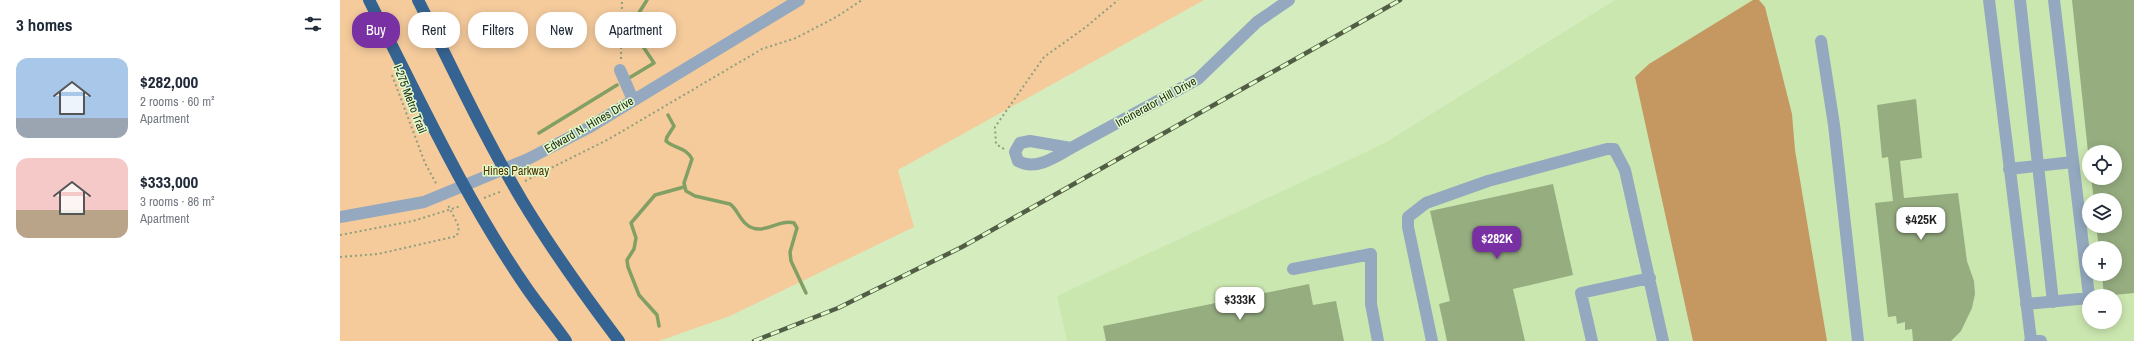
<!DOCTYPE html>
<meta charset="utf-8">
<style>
:root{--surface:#fff;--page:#f6f6f7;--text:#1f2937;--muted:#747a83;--accent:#7830a3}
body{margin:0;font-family:"Archivo Narrow",sans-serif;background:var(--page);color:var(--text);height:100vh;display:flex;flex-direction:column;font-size:15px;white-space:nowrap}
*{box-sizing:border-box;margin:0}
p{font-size:13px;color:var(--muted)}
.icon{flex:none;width:22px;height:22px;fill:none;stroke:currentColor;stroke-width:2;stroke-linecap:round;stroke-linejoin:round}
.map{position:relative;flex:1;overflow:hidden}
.panel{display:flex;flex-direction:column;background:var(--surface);width:340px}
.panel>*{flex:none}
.top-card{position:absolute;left:12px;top:12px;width:380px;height:36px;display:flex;gap:8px}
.tools{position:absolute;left:1742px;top:145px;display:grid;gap:8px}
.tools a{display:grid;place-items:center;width:40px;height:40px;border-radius:50%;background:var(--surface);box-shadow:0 2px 10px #0003;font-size:20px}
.price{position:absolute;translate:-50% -34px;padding:0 9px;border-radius:8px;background:#fff;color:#222;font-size:13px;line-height:26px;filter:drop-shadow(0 1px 2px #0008)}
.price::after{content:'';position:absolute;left:50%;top:24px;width:12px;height:9px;margin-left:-6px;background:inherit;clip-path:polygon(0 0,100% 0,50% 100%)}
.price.current{background:var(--accent);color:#fff}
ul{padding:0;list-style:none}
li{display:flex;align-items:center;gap:12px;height:100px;padding:0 16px}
li span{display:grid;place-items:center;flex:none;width:112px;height:80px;border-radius:12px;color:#555}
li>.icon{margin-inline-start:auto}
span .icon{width:48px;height:48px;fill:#fffc;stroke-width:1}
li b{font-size:17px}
h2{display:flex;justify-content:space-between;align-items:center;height:48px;padding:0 16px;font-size:17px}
.chip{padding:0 14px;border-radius:16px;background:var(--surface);box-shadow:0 2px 10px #0003;font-size:14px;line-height:36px}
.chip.current{background:var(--accent);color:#fff}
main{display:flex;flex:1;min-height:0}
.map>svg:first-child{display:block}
</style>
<main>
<section class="panel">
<h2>3 homes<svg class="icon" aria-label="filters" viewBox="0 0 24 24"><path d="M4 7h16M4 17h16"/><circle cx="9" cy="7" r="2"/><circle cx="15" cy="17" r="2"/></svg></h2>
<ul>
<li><span style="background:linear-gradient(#a9c7e8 75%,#9aa5b1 0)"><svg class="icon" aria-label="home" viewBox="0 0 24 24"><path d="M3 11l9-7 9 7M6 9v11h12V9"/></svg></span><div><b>$282,000</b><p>2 rooms · 60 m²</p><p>Apartment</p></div></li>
<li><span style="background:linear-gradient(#f6c9c9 65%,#b9a48a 0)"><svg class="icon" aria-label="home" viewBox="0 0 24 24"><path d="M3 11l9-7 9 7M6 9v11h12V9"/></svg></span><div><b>$333,000</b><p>3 rooms · 86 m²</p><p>Apartment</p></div></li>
</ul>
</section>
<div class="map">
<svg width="1794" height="341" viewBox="0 0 1794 341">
<rect width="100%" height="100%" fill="#d5edbe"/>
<!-- built -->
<path fill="#cbe7b0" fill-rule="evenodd" d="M1275,0H1794V341H727L717,296L1043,144ZM1749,152H1775V178H1749ZM1749,200H1775V226H1749ZM1749,248H1775V274H1749ZM1749,296H1775V322H1749Z"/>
<!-- green -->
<path fill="#f5cb9c" d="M0,0H864L558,170L574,227L390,316L319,341H0Z"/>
<!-- forest -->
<path fill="#c59761" d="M1413,0H1419L1425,7L1452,114L1455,150L1487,341H1353L1295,77L1309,64Z"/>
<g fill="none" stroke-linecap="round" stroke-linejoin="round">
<!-- stream -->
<path stroke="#829f64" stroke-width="3.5" d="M289,78L314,63L292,30L295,19L307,0
M328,115L334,126L327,137L326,141C335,149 346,147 352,159L344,183L346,191L355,196L390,204C397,209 399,218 406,224C422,238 438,218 454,223L457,228L450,252L451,261L466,293
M199,133L277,85
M319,326L317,315L299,295L288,267L287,260L294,249L296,238L291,223L315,195L344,187"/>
</g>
<!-- building -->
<path fill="#96ad80" d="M1732,0H1794V293L1764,296L1762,274H1775V248H1759L1756,226H1775V200H1754L1751,178H1775V152H1748Z
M1576,99L1582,158L1560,161L1564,198L1618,193L1627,261L1634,281L1635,294L1632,308L1621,331L1611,341H1573L1572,329L1565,330V322L1557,324L1556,316L1548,317L1535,203L1553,201L1548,157L1542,158L1537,105Z
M1213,184L1233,275L1173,289L1185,341H1107L1099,304L1110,301L1090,211Z
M969,284L973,305L996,301L1004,341H766L763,326Z"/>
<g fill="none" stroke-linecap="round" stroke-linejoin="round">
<!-- path -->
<path stroke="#8d9f7c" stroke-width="2" stroke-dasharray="2 3" stroke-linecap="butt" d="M281,59L282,0
M52,75L85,163L97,185
M664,149L656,144L655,127L704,57L746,27L778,0
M185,181L269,139L422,49L456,38L498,16L522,0
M144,198L162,191
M0,235L73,221L121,206
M0,257L38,254L117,236L119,227L108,205"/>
<!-- minor -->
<path stroke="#94a9bf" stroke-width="12" d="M1649,0L1691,340
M1680,0L1713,302
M1714,0L1749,296
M1481,41L1494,125L1518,341
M280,70L293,100
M731,148L690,141L680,143L675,152L678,161C695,171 716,157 731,148L858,79L917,22L949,0
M1669,169L1733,162
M0,217L84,202L188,159L248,128L459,0
M953,269L1031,254V304L1038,341
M1686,304L1749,298
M1092,341L1068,227V217L1086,203L1148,181L1267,149H1274L1285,170L1323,341
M1252,341L1241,293L1310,278
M1690,341H1701"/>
<!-- highway -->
<path stroke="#366492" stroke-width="12" d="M29,0C79,98 125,199 188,290C200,307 214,324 226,341
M78,0C112,67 144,137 183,202C212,250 245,296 279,341"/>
<defs>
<path id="rail" d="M414,341L498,308L622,247L1060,0"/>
</defs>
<!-- rail casing -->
<use href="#rail" stroke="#515e45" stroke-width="4.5"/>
<!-- rail -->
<use href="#rail" stroke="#e2fbcb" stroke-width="3" stroke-dasharray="9" stroke-linecap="butt"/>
</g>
<g text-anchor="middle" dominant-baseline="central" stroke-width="3" stroke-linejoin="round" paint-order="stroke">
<!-- street labels -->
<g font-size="12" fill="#242d1b" stroke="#e2fbcb">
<text transform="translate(70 99) rotate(69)">I-275 Metro Trail</text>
<text transform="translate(816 102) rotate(-29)">Incinerator Hill Drive</text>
<text transform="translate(249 125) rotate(-30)">Edward N. Hines Drive</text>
</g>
<!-- park labels -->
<g font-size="12" fill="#503103" stroke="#e2fbcb">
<text x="176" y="171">Hines Parkway</text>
</g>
</g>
</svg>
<div class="tools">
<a><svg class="icon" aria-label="locate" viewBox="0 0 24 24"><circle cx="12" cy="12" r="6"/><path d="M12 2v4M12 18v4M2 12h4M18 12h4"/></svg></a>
<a><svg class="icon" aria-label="layers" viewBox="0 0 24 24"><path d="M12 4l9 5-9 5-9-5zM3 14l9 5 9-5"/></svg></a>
<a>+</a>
<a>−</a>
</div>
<b class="price" style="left:1581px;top:241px">$425K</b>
<b class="price current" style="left:1157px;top:260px">$282K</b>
<b class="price" style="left:900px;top:321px">$333K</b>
<div class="top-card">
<a class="chip current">Buy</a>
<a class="chip">Rent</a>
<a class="chip">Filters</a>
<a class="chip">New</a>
<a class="chip">Apartment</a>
</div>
</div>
</main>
